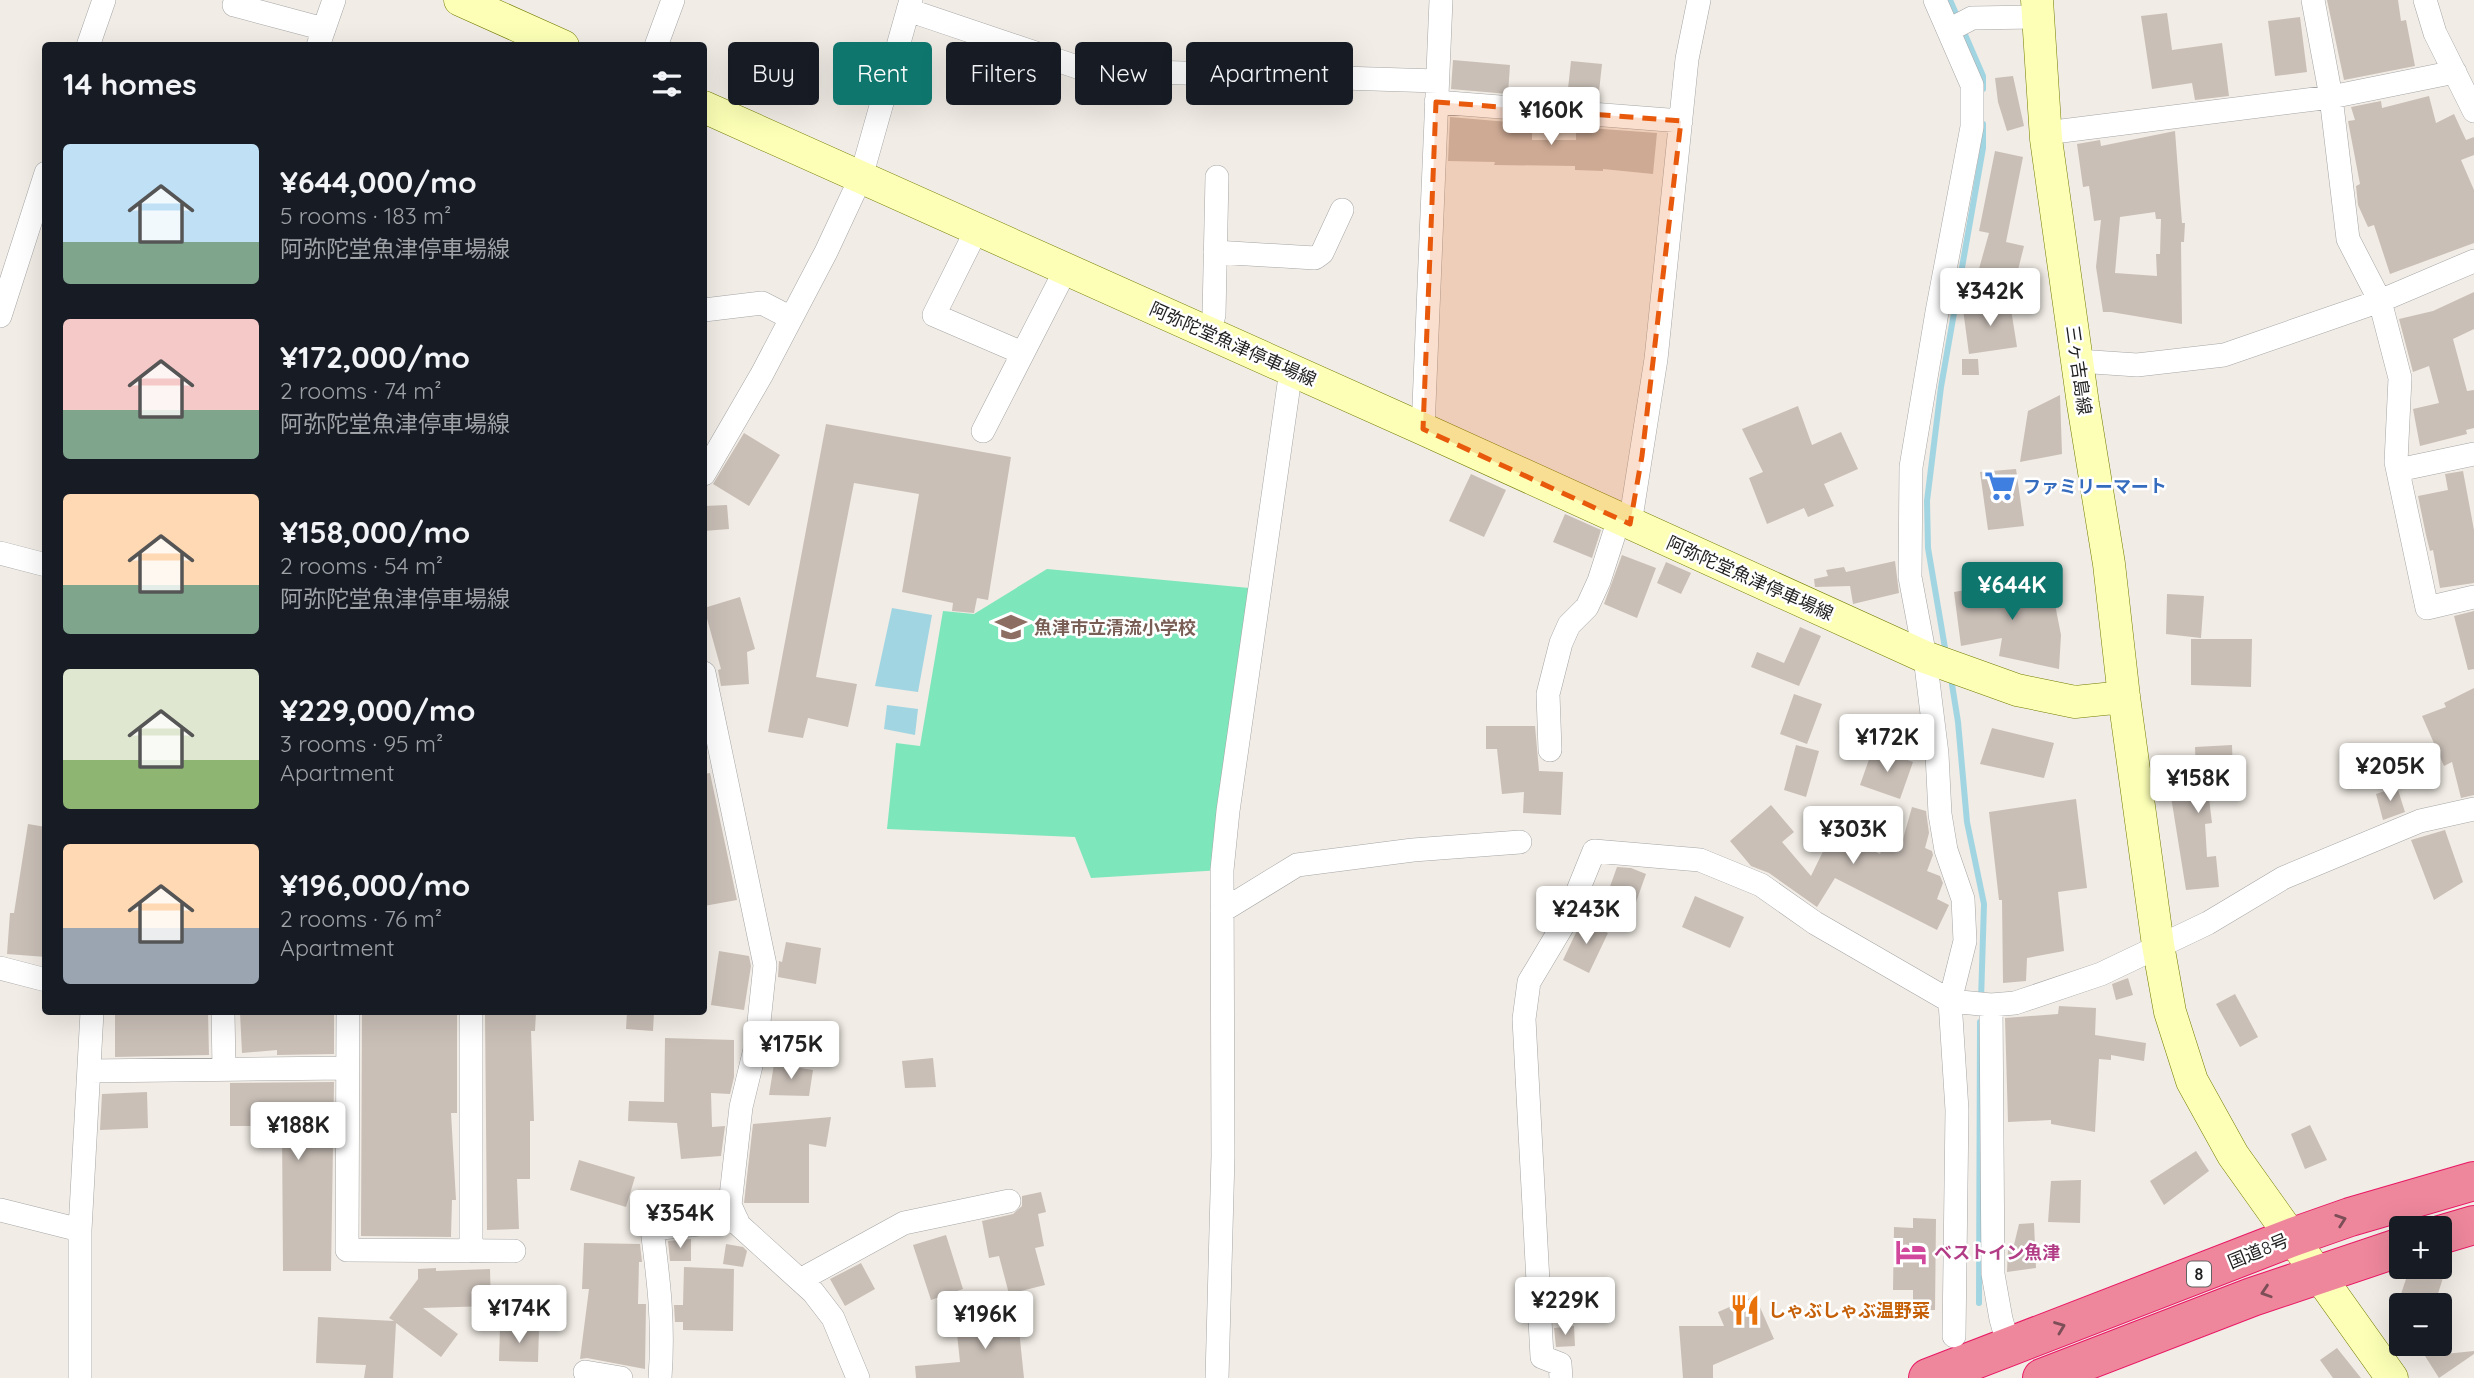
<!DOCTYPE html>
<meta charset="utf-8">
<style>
:root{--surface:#171b24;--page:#20242c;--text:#f1f3f6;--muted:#9ea1a6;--accent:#0f766e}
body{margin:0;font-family:Quicksand,"Noto Sans JP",sans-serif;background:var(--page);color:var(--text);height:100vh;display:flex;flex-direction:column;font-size:26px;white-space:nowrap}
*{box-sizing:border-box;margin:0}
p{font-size:23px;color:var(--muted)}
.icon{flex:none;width:38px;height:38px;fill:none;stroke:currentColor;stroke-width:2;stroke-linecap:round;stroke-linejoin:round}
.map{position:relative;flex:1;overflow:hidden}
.details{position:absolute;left:42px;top:42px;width:665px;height:973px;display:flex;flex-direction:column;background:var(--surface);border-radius:7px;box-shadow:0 7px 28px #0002}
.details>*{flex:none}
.banner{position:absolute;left:728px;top:42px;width:665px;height:63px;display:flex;gap:14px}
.fabs{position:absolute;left:2389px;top:1216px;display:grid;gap:14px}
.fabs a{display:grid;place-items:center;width:63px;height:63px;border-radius:7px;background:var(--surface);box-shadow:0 7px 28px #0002;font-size:35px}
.price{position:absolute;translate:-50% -60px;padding:0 16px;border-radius:7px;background:#fff;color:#222;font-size:23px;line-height:46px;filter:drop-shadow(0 2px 4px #0008)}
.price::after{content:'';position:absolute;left:50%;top:42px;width:21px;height:16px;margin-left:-10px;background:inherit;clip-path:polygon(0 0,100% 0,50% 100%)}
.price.active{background:var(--accent);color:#fff}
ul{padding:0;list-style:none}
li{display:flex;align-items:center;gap:21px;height:175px;padding:0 21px}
li span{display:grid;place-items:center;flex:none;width:196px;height:140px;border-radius:7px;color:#555}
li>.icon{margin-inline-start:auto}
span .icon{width:84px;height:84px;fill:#fffc;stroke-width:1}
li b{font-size:30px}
h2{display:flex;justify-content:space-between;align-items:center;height:84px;padding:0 21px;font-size:30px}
.tag{padding:0 24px;border-radius:7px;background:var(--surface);box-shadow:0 7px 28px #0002;font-size:24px;line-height:63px}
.tag.active{background:var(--accent);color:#fff}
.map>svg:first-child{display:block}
</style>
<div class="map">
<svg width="2474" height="1378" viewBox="0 0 2474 1378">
<rect width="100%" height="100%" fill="#f1ece5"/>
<!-- pitch -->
<path fill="#7de6bb" d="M1047,569L1260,589L1222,870L1091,878L1075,837L887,829L896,743L920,746L943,611L974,614Z"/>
<!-- water -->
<path fill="#a2d5e2" d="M892,608L932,615L918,692L875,686Z
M887,705L918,709L915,735L884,729Z"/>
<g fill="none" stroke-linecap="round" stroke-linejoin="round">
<!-- stream -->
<path stroke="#a2d5e2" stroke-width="6" d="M1950,0L1983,76V89
M1946,654L1928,548L1927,501L1941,387L1983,148V124
M1951,678L1958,722L1967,822L1984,904L1981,1000
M1979,1303L1980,1022"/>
</g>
<!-- building -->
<path fill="#c9bfb7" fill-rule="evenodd" d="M2327,0H2398L2401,21L2406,20L2415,66L2344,80Z
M2167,13L2172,50L2222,43L2229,96L2195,100L2192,83L2152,89L2141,16Z
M2300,17L2307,72L2275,76L2268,21Z
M1453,60L1510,65L1508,94L1451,89Z
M1571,61L1602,64L1598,101L1567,98Z
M2013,76L2024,126L2007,131L1998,102L1995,78Z
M2429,96L2436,123L2454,114L2466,140L2474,137V155L2461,160L2474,190V243L2390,274L2374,225L2368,227L2358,205L2356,186L2360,184L2348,121L2355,120L2351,107L2381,101L2382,108Z
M1450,117L1532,124V140H1576V127L1657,133L1653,174L1603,169V171L1575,170V166L1494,165L1495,162L1448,161Z
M2175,131L2182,223H2185L2184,242H2181L2182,324L2111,312H2103L2096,267L2101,220L2094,221L2089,186L2083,187L2077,144L2100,140L2101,146ZM2155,212L2156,219H2161L2160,254H2156L2157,276L2115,273L2120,217Z
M1995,151L2023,157L2006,242L2024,246L2014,286L1977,276L1989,233L1979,231Z
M2474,292V329L2453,339L2467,391L2474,390V428L2466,430L2467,434L2420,446L2413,409L2439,403L2429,366L2413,372L2399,319L2433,311Z
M2010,303L2017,347L1969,354L1963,309Z
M1962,359H1978L1979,375H1962Z
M2060,395L2062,454L2020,462L2028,411Z
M1798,406L1812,445L1841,432L1858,469L1824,484L1834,506L1808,517L1804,508L1767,524L1749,478L1763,472L1742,429Z
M826,424L1011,457L988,600L977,598L974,613L952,611L953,603L902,592L919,494L854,483L816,677L857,684L852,709L848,727L808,718L803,738L768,732Z
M744,433L780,455L749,506L713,484Z
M2016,469L2024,526L1988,530L1980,472Z
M2463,471L2474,530V583L2440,588L2433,550L2430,551L2426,535L2418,496L2448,490L2445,474Z
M1471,474L1506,490L1484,537L1449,521Z
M727,505L729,529L704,531V506Z
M1565,514L1601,530L1592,558L1553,542Z
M1622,555L1656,568L1637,618L1604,604Z
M1895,561L1899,593L1853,604L1850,586L1815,587L1814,579L1828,576L1826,570L1844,567L1846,572Z
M1666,562L1691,573L1681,594L1657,583Z
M1994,585L2052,589L2061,635L2059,669L1999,656L2002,638L1961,646L1954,592Z
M2167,594L2204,596L2201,638L2166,634Z
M740,597L755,649L747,652L749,684L721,686L718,670L721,669L704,608Z
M2474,611V669L2468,670L2454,616Z
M1800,627L1821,636L1799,686L1751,667L1757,652L1784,663Z
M2191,639H2252L2251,687L2191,685Z
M2474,688V795L2461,798L2452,762L2444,766L2422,716L2446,707L2444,703Z
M1794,694L1822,704L1807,744L1780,734Z
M1486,726H1535L1539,771L1563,772L1561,815L1523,813L1524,792L1502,794L1497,749H1486Z
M1992,728L2054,743L2044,778L1980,764Z
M1796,745L1819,751L1806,797L1784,790Z
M2232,745L2233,773L2206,774L2212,823L2205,824L2207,857L2216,856L2219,887L2186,890L2168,778L2196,774L2195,747Z
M1873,748L1913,762L1900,799L1860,785Z
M710,773L737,900L704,906V774Z
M2397,787L2405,812L2383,820L2376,794Z
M2076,799L2087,888L2058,892L2064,951L2027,958L2026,981L2003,983L2002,900H1999L1989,812Z
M1771,805L1794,832L1782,842L1811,876L1833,831L1880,854L1888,834L1903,839L1912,807L1926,811L1929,833L1925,848L1932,851L1933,855L1927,871L1940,876L1943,883L1937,899L1949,905L1937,930L1835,878L1817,907L1769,873L1751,866L1730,841Z
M28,824L46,827V957L7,954L10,913H14Z
M2445,830L2463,882L2434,900L2411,840Z
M1617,867L1631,868L1646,874L1635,905L1607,895Z
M1695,896L1744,917L1730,948L1682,927Z
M1582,920L1608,933L1589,973L1563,960Z
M786,942L821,948L816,984L778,977L779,961L782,962Z
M719,951L749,956L751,966L744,1010L711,1005Z
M2128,978L2133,995L2116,1000L2112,984Z
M2235,994L2258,1037L2240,1047L2216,1004Z
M2059,1006L2096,1008L2095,1035L2146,1043L2144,1061L2111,1055V1060L2099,1059L2095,1132L2051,1124V1120L2008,1122L2005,1018L2058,1014Z
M208,1012L209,1055L115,1057V1013Z
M240,1012H334V1054L277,1055V1050L242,1053Z
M362,1012H457V1113H451L456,1200H452L451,1237L361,1236Z
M485,1012H536L535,1031H531L534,1121H530V1179H517L519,1229L487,1230Z
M627,1012H654L653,1031L626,1029Z
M665,1038L734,1040V1077L730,1094L711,1093L712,1127L725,1126L721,1156L681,1159L677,1123L628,1121L629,1101L664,1102Z
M933,1058L936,1087L905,1088L902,1061Z
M774,1064L813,1070L809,1096L769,1095Z
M334,1082L331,1271H283L282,1126H230V1083Z
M147,1092L148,1128L100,1130L102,1094Z
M831,1117L826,1147L809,1144V1203H744L753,1124Z
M2310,1125L2327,1160L2305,1169L2291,1134Z
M2196,1151L2209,1171L2164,1205L2150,1181Z
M579,1160L635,1177L626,1207L570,1190Z
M2081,1180L2080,1223L2048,1222L2051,1181Z
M1041,1192L1046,1212L1038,1214L1044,1246L1035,1248L1045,1285L1009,1294L999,1256L989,1258L982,1221L1013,1214L1022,1206V1196Z
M1913,1218L1936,1219L1935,1310H1913V1290H1893L1894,1227L1913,1228Z
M2034,1223L2036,1268L2007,1272L2008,1249H2013L2019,1224Z
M946,1235L963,1289L931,1300L913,1245Z
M691,1239V1261H670L668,1241Z
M584,1243L640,1244L642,1262H639L638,1304H646L645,1369L587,1358L580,1359L589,1289H582Z
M726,1244L743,1247L747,1251L743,1267L723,1264Z
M861,1263L875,1289L845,1306L830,1279Z
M684,1267L734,1269L733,1331L683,1330V1322H675L674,1305H683Z
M436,1268V1271L490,1269L491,1306L423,1308L458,1334L441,1357L396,1323L393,1378H364L366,1365L316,1363L318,1317L394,1321L389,1318L418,1279V1269Z
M2407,1276L2443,1278L2434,1306H2397Z
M1755,1296L1774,1339L1713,1365V1378H1683L1679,1326H1724L1718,1312Z
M1016,1301L1024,1378H916L915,1366L960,1362L957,1334L994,1330L991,1303Z
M1574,1326L1575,1346L1556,1347L1554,1328Z
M500,1327L539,1328L538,1362L499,1361Z
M2337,1348L2361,1378H2333L2320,1360Z
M2474,1351V1354L2439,1378L2425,1356Z"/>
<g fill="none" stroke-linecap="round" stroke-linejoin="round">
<defs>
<path id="street" d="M236,0L234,5L324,29
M1935,0L1972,85V127L1937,312L1911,467L1910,577L1925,657L1937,754L1940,814L1946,850L1963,899L1965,941L1950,1001L1957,1110L1954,1336
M2313,0L2331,97L2348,239L2380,301L2400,378L2396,462L2427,608L2474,597
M2425,0L2435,33L2474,111
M908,10L1086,70L1437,81
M1949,30L1972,18L2037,17
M88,46L104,0
M318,46L334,0
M656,46L673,0
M1436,102L1681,121
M2046,133L2331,97L2455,72
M977,229L934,315L1013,349
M1215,252L1315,258L1322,253L1342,210
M704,310L762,303L791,318
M0,316L46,173
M1208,333L1214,315L1217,177
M2078,361L2137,365L2224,355L2380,301L2474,261
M1423,429L1441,0
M983,431L1066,269
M2398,470L2474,454
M704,474L762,374L826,252L861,177L911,0
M1630,524L1656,359L1687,59L1699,0
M0,553L46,565
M704,673L765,965L757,1041L741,1107L730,1205L739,1225L813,1292L833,1318L858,1378
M1550,750L1548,694L1561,643L1569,625L1587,607L1599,581L1619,519
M1222,911L1297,865L1413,850L1520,842
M0,968L46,980
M223,1012L224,1068
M348,1012L347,1250L514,1251
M471,1012V1251
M90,1071L347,1068
M0,1210L80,1230
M800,1280L904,1223L1009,1201
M2009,1347L2001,1319L1993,1274L1991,1005L2015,1003L2101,974L2208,923L2283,878L2420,821L2474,809
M585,1372L621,1378
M80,1378V1230L92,1012
M660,1378C664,1324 659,1283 652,1229L737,1220
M1217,1378L1223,1156L1222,870L1228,811L1291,370
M1561,1378L1560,1364L1542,1357L1524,1019L1529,982L1566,920L1594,851L1700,860L1761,885L1815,923L1950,1001L1991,1005"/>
<path id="secondary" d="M460,0L563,46
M2037,0L2046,139L2083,404L2109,564L2124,697L2158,945L2170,1012L2192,1081L2233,1155L2392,1378
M704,107L1423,429L1925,657L2017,690L2075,702L2124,697"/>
<path id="highway" d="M2440,1235L2474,1225
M1928,1378L2293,1237L2350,1217L2474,1181
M2042,1378L2252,1297L2401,1247"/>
</defs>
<!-- street casing -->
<use href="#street" stroke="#a6a6a6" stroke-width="24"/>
<!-- secondary casing -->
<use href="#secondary" stroke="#727c00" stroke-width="33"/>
<!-- highway casing -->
<use href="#highway" stroke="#e91764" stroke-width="40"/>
<!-- street -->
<use href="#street" stroke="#fff" stroke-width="23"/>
<!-- secondary -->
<use href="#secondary" stroke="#fcffb5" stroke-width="32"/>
<!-- highway -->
<use href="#highway" stroke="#ee879c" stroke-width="38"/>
</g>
<!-- one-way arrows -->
<defs><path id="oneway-chevron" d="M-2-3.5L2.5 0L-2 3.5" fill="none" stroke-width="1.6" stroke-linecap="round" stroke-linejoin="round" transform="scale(1.75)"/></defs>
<g stroke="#7c4e57">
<use href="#oneway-chevron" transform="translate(2341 1220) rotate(-19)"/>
<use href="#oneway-chevron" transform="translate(2266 1292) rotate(162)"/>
<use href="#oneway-chevron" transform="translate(2060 1327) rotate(-21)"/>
</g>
<!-- marked area -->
<path fill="#e8590c" fill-opacity="0.2" stroke="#e8590c" stroke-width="5" stroke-dasharray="14 9" stroke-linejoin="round" d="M1436,102L1681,121L1642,456L1630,524L1423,429Z"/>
<!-- icons -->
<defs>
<symbol id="supermarket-bare" viewBox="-9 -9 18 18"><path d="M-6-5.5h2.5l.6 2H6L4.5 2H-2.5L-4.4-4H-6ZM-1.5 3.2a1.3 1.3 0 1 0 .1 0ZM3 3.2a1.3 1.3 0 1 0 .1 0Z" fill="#3f7fe0" stroke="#fff" stroke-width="2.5" paint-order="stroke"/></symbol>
<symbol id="school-bare" viewBox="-9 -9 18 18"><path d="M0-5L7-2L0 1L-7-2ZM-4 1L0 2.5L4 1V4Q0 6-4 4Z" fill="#8d6e63" stroke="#fff" stroke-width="2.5" paint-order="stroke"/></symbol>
<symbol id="hotel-bare" viewBox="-9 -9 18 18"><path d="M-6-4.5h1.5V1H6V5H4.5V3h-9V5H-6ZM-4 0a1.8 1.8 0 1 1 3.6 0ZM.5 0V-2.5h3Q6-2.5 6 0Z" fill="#d1479c" stroke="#fff" stroke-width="2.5" paint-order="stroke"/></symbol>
<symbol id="restaurant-bare" viewBox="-9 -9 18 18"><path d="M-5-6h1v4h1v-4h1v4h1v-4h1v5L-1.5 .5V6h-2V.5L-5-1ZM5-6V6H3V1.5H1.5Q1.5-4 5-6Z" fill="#e8710a" stroke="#fff" stroke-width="2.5" paint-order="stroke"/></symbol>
</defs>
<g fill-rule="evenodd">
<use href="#supermarket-bare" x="1978" y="464" width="44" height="44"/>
<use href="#school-bare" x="989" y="605" width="44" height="44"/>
<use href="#hotel-bare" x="1889" y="1230" width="44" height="44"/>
<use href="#restaurant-bare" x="1723" y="1288" width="44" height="44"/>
</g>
<g text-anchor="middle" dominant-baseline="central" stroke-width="5" stroke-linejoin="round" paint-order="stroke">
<!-- shield labels -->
<rect fill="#fff" stroke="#626262" stroke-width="2" x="2187" y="1261.5" width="24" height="25" rx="5"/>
<g font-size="16" font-weight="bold" fill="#1f1f1f">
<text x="2199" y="1274">8</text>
</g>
<!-- street labels -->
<g font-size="18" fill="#1f1f1f" stroke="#fff">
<text transform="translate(1233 344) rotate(24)">阿弥陀堂魚津停車場線</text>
<text transform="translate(2079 370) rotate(82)">三ヶ吉島線</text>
<text transform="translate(1750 578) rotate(24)">阿弥陀堂魚津停車場線</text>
<text transform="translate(2258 1251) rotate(-22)">国道8号</text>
</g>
<!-- shop labels -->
<g font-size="18" font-weight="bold" fill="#366cbe" stroke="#fff" text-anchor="start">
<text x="2023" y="486">ファミリーマート</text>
</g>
<!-- education labels -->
<g font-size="18" font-weight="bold" fill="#785e54" stroke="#fff" text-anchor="start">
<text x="1034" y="627">魚津市立清流小学校</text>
</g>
<!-- hotel labels -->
<g font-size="18" font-weight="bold" fill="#b23c85" stroke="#fff" text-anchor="start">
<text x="1934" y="1252">ベストイン魚津</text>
</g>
<!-- food labels -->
<g font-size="18" font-weight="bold" fill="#c56008" stroke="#fff" text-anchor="start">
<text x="1768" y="1310">しゃぶしゃぶ温野菜</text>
</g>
</g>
</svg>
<div class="fabs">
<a>+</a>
<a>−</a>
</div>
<b class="price" style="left:1551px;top:147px">¥160K</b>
<b class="price" style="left:1990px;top:328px">¥342K</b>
<b class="price active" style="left:2012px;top:622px">¥644K</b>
<b class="price" style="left:1887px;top:774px">¥172K</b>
<b class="price" style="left:2390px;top:803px">¥205K</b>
<b class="price" style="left:2198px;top:815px">¥158K</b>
<b class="price" style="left:1853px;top:866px">¥303K</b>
<b class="price" style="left:1586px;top:946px">¥243K</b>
<b class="price" style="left:791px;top:1081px">¥175K</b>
<b class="price" style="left:298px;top:1162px">¥188K</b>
<b class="price" style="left:680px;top:1250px">¥354K</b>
<b class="price" style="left:1565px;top:1337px">¥229K</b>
<b class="price" style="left:519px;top:1345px">¥174K</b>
<b class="price" style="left:985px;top:1351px">¥196K</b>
<div class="banner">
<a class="tag">Buy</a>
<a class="tag active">Rent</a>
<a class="tag">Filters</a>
<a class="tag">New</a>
<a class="tag">Apartment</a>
</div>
<section class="details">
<h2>14 homes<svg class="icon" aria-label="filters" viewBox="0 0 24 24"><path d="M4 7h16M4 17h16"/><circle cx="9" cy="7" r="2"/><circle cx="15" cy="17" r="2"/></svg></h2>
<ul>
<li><span style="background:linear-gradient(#bfe0f5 70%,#7fa58c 0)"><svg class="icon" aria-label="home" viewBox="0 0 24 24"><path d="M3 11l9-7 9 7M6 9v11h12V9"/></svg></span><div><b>¥644,000/mo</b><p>5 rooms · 183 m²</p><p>阿弥陀堂魚津停車場線</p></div></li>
<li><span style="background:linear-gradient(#f6c9c9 65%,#7fa58c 0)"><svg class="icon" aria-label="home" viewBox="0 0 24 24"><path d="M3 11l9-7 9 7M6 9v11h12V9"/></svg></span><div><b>¥172,000/mo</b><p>2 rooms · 74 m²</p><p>阿弥陀堂魚津停車場線</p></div></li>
<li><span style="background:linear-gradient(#ffd9b3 65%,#7fa58c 0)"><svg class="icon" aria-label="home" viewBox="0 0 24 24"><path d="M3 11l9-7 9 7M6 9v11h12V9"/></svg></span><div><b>¥158,000/mo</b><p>2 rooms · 54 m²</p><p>阿弥陀堂魚津停車場線</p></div></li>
<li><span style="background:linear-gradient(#dfe7d0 65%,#8fb573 0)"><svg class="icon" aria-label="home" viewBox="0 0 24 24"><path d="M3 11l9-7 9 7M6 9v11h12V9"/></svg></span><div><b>¥229,000/mo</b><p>3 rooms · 95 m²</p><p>Apartment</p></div></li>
<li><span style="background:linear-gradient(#ffd9b3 60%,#9aa5b1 0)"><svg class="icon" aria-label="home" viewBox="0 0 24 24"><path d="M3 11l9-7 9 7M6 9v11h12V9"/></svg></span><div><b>¥196,000/mo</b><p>2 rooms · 76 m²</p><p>Apartment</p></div></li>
</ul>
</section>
</div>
